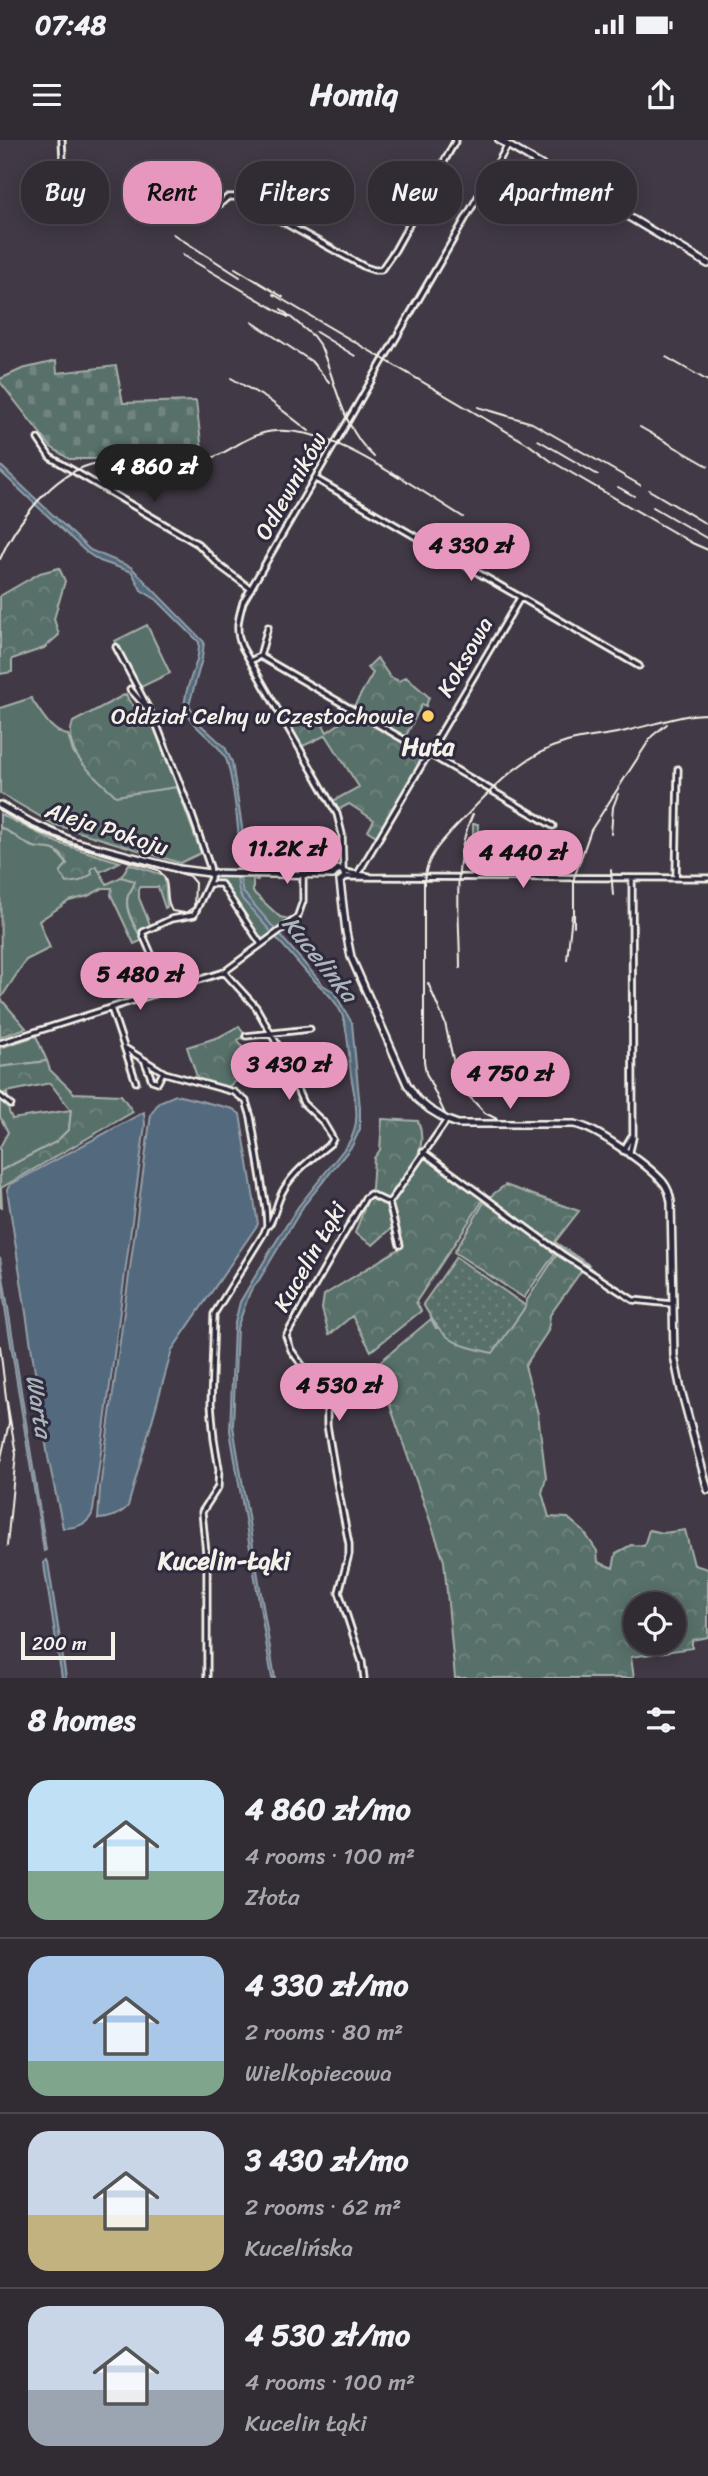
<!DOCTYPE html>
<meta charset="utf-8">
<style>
:root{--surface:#312b34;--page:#39333c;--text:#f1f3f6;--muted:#a8a7ac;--line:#4c474f;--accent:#e797bd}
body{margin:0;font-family:Sriracha,sans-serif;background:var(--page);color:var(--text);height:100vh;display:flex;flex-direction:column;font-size:26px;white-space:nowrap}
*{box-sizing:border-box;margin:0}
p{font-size:23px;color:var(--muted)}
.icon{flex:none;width:38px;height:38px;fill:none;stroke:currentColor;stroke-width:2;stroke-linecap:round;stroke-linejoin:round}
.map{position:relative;height:1538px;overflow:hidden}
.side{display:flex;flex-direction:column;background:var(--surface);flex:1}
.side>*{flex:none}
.hud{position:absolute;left:21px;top:21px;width:667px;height:63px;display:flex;gap:14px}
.tools{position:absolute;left:623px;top:1452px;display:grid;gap:14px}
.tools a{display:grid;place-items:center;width:63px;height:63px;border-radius:50%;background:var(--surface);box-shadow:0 4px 18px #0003,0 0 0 2px var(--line);font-size:35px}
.scale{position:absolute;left:21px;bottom:18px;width:94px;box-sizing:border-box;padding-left:7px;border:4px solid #f4f1e8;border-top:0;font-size:19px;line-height:24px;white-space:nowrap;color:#f4f1e8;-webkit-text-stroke:5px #2f2a3d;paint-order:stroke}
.price{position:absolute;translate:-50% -60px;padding:0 16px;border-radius:24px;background:var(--accent);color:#111;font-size:23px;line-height:46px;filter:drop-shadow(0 2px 4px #0008)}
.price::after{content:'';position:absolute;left:50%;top:42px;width:21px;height:16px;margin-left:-10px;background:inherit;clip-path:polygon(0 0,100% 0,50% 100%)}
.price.current{background:#222;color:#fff}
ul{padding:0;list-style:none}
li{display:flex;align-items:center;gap:21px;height:175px;padding:0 28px}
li+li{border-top:2px solid var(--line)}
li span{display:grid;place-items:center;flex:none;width:196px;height:140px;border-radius:21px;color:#555}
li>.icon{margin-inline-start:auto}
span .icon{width:84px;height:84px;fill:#fffc;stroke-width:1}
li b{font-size:30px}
h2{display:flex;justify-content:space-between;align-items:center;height:84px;padding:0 28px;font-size:30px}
.pill{padding:0 24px;border-radius:28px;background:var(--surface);box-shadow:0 4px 18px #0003,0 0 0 2px var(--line);font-size:24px;line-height:63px}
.pill.current{background:var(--accent);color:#111}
.status{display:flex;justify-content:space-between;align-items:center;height:49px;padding:0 35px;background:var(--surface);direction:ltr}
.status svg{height:19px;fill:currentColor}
header{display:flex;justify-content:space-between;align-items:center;height:91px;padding:0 28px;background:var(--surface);font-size:32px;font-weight:800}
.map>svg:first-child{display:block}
</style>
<div class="status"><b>07:48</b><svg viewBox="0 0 49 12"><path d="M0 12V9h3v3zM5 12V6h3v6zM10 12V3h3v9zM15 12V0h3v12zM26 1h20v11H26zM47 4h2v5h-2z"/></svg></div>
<header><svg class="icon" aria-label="menu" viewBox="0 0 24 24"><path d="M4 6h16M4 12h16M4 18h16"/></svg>Homiq<svg class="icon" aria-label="share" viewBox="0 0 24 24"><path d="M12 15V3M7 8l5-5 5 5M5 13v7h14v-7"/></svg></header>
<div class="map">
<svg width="708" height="1538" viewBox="0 0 708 1538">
<defs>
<pattern id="forest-crowns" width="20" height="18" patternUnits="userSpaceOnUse" patternTransform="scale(1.75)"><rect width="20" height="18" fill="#596f6a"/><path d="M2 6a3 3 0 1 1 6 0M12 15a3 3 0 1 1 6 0" fill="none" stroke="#71847f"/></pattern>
<pattern id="cemetery-stones" width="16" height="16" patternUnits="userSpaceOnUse" patternTransform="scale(1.75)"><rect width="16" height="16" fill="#596f6a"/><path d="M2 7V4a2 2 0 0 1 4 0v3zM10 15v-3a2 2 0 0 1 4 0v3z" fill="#71847f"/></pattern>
<pattern id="garden-dots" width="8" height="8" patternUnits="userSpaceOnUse" patternTransform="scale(1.75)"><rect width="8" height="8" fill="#596f6a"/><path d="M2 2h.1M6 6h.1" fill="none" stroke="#71847f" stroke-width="1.8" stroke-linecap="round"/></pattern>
</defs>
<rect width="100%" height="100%" fill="#413945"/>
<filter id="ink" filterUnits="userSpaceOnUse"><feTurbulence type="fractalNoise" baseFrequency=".0143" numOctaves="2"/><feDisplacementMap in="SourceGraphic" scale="14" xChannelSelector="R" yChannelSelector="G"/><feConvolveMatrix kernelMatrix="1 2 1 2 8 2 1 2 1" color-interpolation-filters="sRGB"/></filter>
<g filter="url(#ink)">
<!-- grass -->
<path fill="#596f6a" stroke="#a6b0a9" stroke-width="2" d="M147,485L170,533L139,548L115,501Z
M31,558C40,571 51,593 68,595L73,612L116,655L177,647L201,713L180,723L53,684L0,653V568Z
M473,684H478V729L468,724V698H473Z
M0,687L23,700L30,706L48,707L57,712L67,724L92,734L91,729L96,726L107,744L121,737L135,741C134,748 130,750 128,756C123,770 136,789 143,800L134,804L111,755L112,748H103L88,756L69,761L39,781L50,808L26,820L1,858Z
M215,737H258V740H253V752L280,777L290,779L262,800L223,741H213Z
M36,896L47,921L0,927V908Z
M0,952L3,955L7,952L9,972L12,979L71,970L69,989L56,1002L0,1031V1007L8,992L0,977Z"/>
<!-- forest -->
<path fill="url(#forest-crowns)" stroke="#a6b0a9" stroke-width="2" fill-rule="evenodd" d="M59,428L65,441L54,479L59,495L44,508L12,519V532L0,534V456L40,433Z
M377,518L390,537L399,541L406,537L429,557L426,566L422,564L404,600L426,614L378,697L368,691L374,680L349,664L338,670L333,661L359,647L326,595L301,607L291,588L317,575L327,592L358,571L353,568L373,533L367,528Z
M126,554L129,561L154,587L177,647L116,656C95,635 61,614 73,582Z
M0,674L58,703L120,722L100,732L96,726L91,729L92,734L80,741L67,743L61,735V731L67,724C56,701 44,713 29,705C19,700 11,692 0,687Z
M129,724L161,734L165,739L167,767L165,768L158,747H139V758L151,787L139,794C134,784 124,768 128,756C130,750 134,748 135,741L121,737Z
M0,858L26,888L0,897Z
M239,886L245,896L238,900L250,919L256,918L258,922L227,948L198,940L187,907L219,897Z
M47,921L50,930L74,953L121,955L133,972L1,1048L2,1067H0V1031L56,1002L69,989L71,970L50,943L7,952L3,955L0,952V927Z
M382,979L418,981C431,1013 405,1034 387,1059L388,1063L422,1016L483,1060L416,1162L421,1171L371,1211L352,1176L329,1195L322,1169L324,1155L400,1108L393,1066L389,1063L393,1087L373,1105L355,1093L372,1048L374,1018L380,1010Z
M505,1045L579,1071L555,1102L589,1125L586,1129L487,1059Z
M485,1061L556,1112L524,1158L454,1112Z
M558,1113L582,1130L550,1175L548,1191L525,1226L538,1274L546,1338L542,1353L549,1377L568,1378L584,1392L597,1411L598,1422L613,1428L616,1413L631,1405L644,1406L649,1390L663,1393L685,1390L694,1425L708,1429V1497L692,1500V1508L631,1517L634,1538H455L444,1421L376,1225L431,1179L436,1188L526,1166L527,1160ZM635,1465H674V1503H635Z"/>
<!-- cemetery -->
<path fill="url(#cemetery-stones)" stroke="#a6b0a9" stroke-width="2" d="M56,221L57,233L116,226L123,263L196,261L203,319H69L51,307L0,242V239L22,229Z"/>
<!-- garden -->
<path fill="url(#garden-dots)" stroke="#a6b0a9" stroke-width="2" d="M456,1117L526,1166L493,1213C452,1204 444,1201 423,1164Z"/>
<!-- water -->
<path fill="#52697d" stroke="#939fa8" stroke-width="2" d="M0,325L90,410L131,427L204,502L202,519L189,565L201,585L225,607L232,622L244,700L240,739L243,752L323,845L334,852L352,883L360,968V989L352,1006L304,1065L259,1140L250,1152L237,1188L233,1286L275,1538H272L230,1291L234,1187L240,1162L272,1108L298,1067L348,1004C361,985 356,963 352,941C348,920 350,898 343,877C336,858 320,847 306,832C285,808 264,783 242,759C232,736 241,722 239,700C237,675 234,649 228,625C223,600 181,586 185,560C187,540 200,523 199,502L157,460L141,450L132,432L100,421L86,412L0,331Z
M176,955L233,969L240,974L258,1084L172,1210L128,1366C122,1374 108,1379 98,1379L100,1348L151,974L159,962Z
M144,972L145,985L93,1371C90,1384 76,1388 63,1388L48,1317L7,1049L11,1044Z
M0,1117L46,1410L44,1411L5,1167Z
M46,1420L48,1422L66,1538H62L45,1431L44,1422Z"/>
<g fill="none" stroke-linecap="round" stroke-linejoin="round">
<defs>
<path id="street" d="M62,0L63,21
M404 57a4 4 0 1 1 8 0a4 4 0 1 1-8 0Z
M220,64L228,57H237L365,127L374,130H381L395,110L456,0
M38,299L50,317L198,404L220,426L251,449
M316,339L639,526
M116,507L156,583L192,675L210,727L211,738L194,775L171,779L143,792V795L167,850
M260,516L268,487
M250,521L260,516L553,686
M130,549L146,567
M343,730L342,694L337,674L242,507C235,491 238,479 243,462L508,5
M344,732L369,736
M345,737L708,738
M356,737L520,458
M676,737L678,629
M208,744H221L261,804
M224,832L256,867L277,904L303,963L323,982L333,999L331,1003C314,1017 295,1030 284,1049C277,1060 276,1074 269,1085H267
M111,868L136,942
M246,896L310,889
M0,903L224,832L297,778L303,761V733
M125,908L165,933L234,952L246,961L251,977L266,1069L267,1085L264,1093L214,1174L211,1264L214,1299L219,1329L218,1347L202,1372L207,1423V1538
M145,922L152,940L158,942L163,932
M0,956L11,965
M623,1011L631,997
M423,1012L562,1114L633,1160L672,1164
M629,1015L633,998L632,738
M400,1105L389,1063L447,980
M364,1538L362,1522L339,1452L349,1414V1404L336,1338L327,1285V1271L320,1250L291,1210L286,1196L365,1058L370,1054L389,1063"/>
<path id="secondary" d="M499,0L708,124
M0,665L32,683L72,701L179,729L210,733L333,735
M333,735L338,729L343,731L345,737L340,741
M340,741L346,792L351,817L407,944L417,959L429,969L447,980L458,984H574C595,987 648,1025 663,1042C668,1048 670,1055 671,1062L674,1216L681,1250L708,1350"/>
</defs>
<!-- street casing -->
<use href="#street" stroke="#f4f1e8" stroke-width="9"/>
<!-- secondary casing -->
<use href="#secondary" stroke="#f4f1e8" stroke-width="10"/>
<!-- street -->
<use href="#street" stroke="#2f2a3d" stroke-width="3.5"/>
<!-- secondary -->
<use href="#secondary" stroke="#2f2a3d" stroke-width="5"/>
<!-- tram -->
<path stroke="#f4f1e8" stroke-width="2" d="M0,669C59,706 124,716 189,736L195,743L194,767L185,773L172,771C163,757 173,742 158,730L63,702L30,688L0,671"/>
<!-- rail -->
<path stroke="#f4f1e8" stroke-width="2" d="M173,94L240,137
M183,115L288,177
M235,128L283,157
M273,154L528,304L551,321L692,403L708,410
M281,169L313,196L321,207C337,245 342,288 374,317
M252,182L311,221L329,242
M316,192L355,216
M666,217L708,241
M231,238L269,260L309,291
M478,267L532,283L640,345
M640,287L708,326
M538,300L598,335
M392,332L463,377
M618,347L634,356
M649,350L708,385
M653,367L708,399
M0,419C9,397 22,379 38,361C93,299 133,330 202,320C224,317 239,300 260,294C304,280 363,315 399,338
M611,694L613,667L618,654
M611,730L613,755
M574,786V738L591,690L652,596L667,584
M567,820L572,775
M460,828C460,779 451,719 473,674
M428,843L445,883L458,942L465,952L485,973L497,979
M468,932L472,956
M445,974L426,933L424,921V742C426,715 444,699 462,680C493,648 523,614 567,602C588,596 609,596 630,590C656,584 681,574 708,574
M0,1206L9,1283L0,1322
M7,1406L16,1314L7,1262"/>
</g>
</g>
<!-- markers -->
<circle fill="#ffd166" stroke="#2f2a3d" stroke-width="2.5" cx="428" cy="576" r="7"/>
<g text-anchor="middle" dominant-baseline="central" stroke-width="6" stroke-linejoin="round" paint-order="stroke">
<!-- street labels -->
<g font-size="23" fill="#f4f1e8" stroke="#2f2a3d">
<text transform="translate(291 346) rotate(-60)">Odlewników</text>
<text transform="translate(465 517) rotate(-60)">Koksowa</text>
<text transform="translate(107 689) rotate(18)">Aleja Pokoju</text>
<text transform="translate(310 1117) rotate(-60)">Kucelin Łąki</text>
</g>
<!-- poi labels -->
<g font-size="23" fill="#f4f1e8" stroke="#2f2a3d" text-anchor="end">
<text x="414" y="576">Oddział Celny w Częstochowie</text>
</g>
<!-- neighbourhood labels -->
<g font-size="24" font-weight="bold" fill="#f4f1e8" stroke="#2f2a3d">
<text x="428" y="607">Huta</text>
<text x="224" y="1421">Kucelin-Łąki</text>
</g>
<!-- water labels -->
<g font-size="24" font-style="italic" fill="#abb4b8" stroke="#2f2a3d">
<text transform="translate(320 819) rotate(51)">Kucelinka</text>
<text transform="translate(39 1266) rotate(81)">Warta</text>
</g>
</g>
</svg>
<div class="tools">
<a><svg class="icon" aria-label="locate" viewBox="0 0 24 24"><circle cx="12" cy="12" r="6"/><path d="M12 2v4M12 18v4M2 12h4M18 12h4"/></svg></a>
</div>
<div class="scale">200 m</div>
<b class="price current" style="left:154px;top:364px">4 860 zł</b>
<b class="price" style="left:471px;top:443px">4 330 zł</b>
<b class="price" style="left:287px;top:746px">11.2K zł</b>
<b class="price" style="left:523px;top:750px">4 440 zł</b>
<b class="price" style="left:140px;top:872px">5 480 zł</b>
<b class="price" style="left:289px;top:962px">3 430 zł</b>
<b class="price" style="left:510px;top:971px">4 750 zł</b>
<b class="price" style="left:339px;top:1283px">4 530 zł</b>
<div class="hud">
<a class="pill">Buy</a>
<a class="pill current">Rent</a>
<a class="pill">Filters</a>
<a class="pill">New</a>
<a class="pill">Apartment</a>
</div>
</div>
<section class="side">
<h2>8 homes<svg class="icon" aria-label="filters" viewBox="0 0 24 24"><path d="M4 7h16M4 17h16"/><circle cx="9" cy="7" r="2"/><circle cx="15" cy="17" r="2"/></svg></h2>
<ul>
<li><span style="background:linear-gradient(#bfe0f5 65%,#7fa58c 0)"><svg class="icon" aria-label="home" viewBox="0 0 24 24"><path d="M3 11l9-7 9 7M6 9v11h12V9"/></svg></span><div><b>4 860 zł/mo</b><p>4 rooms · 100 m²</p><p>Złota</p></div></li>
<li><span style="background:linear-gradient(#a9c7e8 75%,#7fa58c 0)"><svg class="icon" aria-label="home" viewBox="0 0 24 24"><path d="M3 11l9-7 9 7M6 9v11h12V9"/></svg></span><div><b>4 330 zł/mo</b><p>2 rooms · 80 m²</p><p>Wielkopiecowa</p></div></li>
<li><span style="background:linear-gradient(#c9d6e8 60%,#c2b280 0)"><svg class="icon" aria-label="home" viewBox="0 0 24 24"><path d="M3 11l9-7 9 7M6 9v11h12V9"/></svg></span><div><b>3 430 zł/mo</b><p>2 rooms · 62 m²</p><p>Kucelińska</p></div></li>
<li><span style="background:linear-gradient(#c9d6e8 60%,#9aa5b1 0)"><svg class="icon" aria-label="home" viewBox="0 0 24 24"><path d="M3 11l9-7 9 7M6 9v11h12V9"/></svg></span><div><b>4 530 zł/mo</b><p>4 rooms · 100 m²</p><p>Kucelin Łąki</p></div></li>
</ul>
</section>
